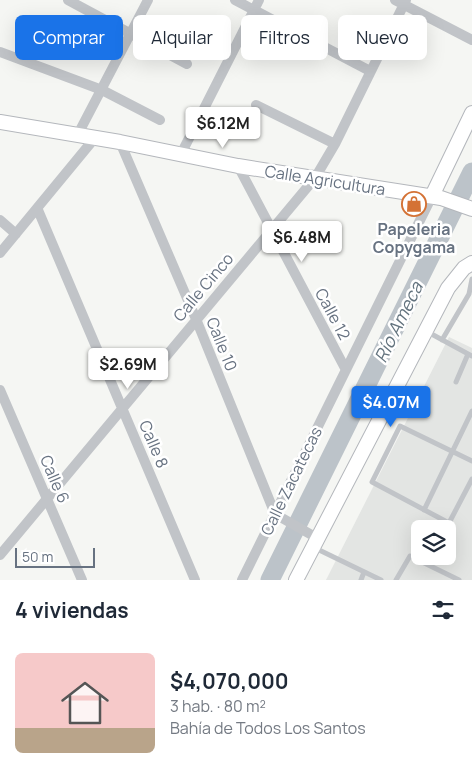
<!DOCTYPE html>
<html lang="es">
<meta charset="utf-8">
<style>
:root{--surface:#fff;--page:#f2f2f3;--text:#1f2937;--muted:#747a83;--line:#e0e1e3;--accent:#1a73e8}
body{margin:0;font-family:Manrope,sans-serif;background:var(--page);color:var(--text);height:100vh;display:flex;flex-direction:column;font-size:19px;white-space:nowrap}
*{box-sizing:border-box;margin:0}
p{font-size:16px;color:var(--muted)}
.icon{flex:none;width:28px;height:28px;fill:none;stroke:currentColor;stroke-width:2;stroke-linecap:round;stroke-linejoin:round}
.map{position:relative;height:580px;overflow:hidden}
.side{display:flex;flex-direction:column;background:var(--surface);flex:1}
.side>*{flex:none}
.hud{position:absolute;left:15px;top:15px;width:442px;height:45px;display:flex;gap:10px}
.fabs{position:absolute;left:411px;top:520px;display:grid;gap:10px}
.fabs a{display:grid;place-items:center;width:45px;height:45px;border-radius:8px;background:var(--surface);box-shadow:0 5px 20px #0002;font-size:25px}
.scale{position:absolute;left:15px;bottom:12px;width:80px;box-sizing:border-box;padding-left:5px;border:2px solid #677281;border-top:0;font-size:14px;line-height:18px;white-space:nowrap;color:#677281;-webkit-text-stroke:4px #fff;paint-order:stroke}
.price{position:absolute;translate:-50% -42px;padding:0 11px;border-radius:5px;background:#fff;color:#222;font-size:16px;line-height:32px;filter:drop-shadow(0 1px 2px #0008)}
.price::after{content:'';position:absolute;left:50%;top:30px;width:15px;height:11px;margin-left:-8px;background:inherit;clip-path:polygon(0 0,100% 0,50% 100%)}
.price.active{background:var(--accent);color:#fff}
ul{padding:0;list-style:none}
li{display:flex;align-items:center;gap:15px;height:125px;padding:0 15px}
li+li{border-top:1px solid var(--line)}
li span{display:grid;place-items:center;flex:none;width:140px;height:100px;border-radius:8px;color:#555}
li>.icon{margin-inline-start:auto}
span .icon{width:60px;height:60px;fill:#fffc;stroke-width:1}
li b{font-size:21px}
h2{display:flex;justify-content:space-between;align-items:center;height:60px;padding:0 15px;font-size:21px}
.chip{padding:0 18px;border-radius:8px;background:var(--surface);box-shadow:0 5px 20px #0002;font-size:18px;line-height:45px}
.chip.active{background:var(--accent);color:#fff}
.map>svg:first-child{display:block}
</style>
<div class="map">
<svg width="472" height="580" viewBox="0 0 472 580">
<rect width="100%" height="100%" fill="#f5f6f3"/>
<!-- built -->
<path fill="#e3e5e3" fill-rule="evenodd" d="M449,337L472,348V580H326ZM420,529H448V556H420Z"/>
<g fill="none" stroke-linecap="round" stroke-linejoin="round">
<!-- river -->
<path stroke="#bcc3c9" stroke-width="19" d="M270,580L472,172"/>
</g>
<!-- building -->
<path fill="#a9afb5" stroke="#d7d7d6" d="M409,199L422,201L416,211L406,207Z"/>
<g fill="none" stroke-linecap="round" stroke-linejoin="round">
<defs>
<path id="secondary" d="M0,122L120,142L238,166L441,198L472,209
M432,196L472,113
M296,580L448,288L464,268L472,263"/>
</defs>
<!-- secondary casing -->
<use href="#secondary" stroke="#b4b7bc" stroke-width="16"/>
<!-- lane -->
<path stroke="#c1c4c8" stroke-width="5" d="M426,331L472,356
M442,340L469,294L472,279
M456,382L468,354
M472,461L400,426L372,482L449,523L472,479
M424,510L472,411
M315,548L381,580
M361,580L364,572
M396,580L410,556L459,580"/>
<!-- street -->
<path stroke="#c1c4c8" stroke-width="10" d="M68,0L187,64
M235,0L370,71
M395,0L472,40
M0,52L102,90L160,120
M256,105L335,144
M77,136L148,0
M120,142L196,319L275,514L317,538
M180,156L259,0
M238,166L346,370
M38,210L195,580
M0,220L16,234
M0,253L94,139
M0,390L82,580
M0,555L315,178L335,144L406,0
M242,580L432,196"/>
<!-- secondary -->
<use href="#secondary" stroke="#fff" stroke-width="14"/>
</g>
<!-- icons -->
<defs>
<symbol id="shop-ring" viewBox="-11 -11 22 22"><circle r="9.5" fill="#fff" stroke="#d47235" stroke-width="1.5"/><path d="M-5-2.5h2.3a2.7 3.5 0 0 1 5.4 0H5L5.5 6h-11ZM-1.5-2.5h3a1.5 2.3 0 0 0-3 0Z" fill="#d47235"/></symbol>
</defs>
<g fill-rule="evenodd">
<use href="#shop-ring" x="400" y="190" width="28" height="28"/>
</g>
<g text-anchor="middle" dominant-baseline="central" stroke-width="5" stroke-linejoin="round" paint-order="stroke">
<!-- street labels -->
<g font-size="16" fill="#677281" stroke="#fff">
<text transform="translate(325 180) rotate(9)">Calle Agricultura</text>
<text transform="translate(203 287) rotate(-50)">Calle Cinco</text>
<text transform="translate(333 314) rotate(62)">Calle 12</text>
<text transform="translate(222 344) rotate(68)">Calle 10</text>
<text transform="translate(154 444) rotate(67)">Calle 8</text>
<text transform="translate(55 479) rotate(67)">Calle 6</text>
<text transform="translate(291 481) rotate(-64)">Calle Zacatecas</text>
</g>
<!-- poi labels -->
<g font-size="16" font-weight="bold" fill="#677281" stroke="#fff">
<text x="414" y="229">Papeleria<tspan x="414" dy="18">Copygama</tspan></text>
</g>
<!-- water labels -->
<g font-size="18" font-style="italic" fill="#63737e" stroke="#fff">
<text transform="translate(398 322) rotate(-64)">Río Ameca</text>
</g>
</g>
</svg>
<div class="fabs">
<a><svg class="icon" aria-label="layers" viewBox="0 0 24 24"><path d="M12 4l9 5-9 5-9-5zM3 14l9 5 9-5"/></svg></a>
</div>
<div class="scale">50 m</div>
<b class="price" style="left:223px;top:149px">$6.12M</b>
<b class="price" style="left:302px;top:263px">$6.48M</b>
<b class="price" style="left:128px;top:390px">$2.69M</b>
<b class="price active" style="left:391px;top:428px">$4.07M</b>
<div class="hud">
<a class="chip active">Comprar</a>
<a class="chip">Alquilar</a>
<a class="chip">Filtros</a>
<a class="chip">Nuevo</a>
</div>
</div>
<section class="side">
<h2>4 viviendas<svg class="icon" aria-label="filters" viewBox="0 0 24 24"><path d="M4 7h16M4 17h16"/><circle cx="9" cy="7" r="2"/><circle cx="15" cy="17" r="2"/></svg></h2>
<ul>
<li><span style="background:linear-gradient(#f6c9c9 75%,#b9a48a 0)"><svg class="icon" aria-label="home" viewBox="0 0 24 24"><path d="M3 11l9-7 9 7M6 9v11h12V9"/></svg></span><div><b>$4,070,000</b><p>3 hab. · 80 m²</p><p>Bahía de Todos Los Santos</p></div></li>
</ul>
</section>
